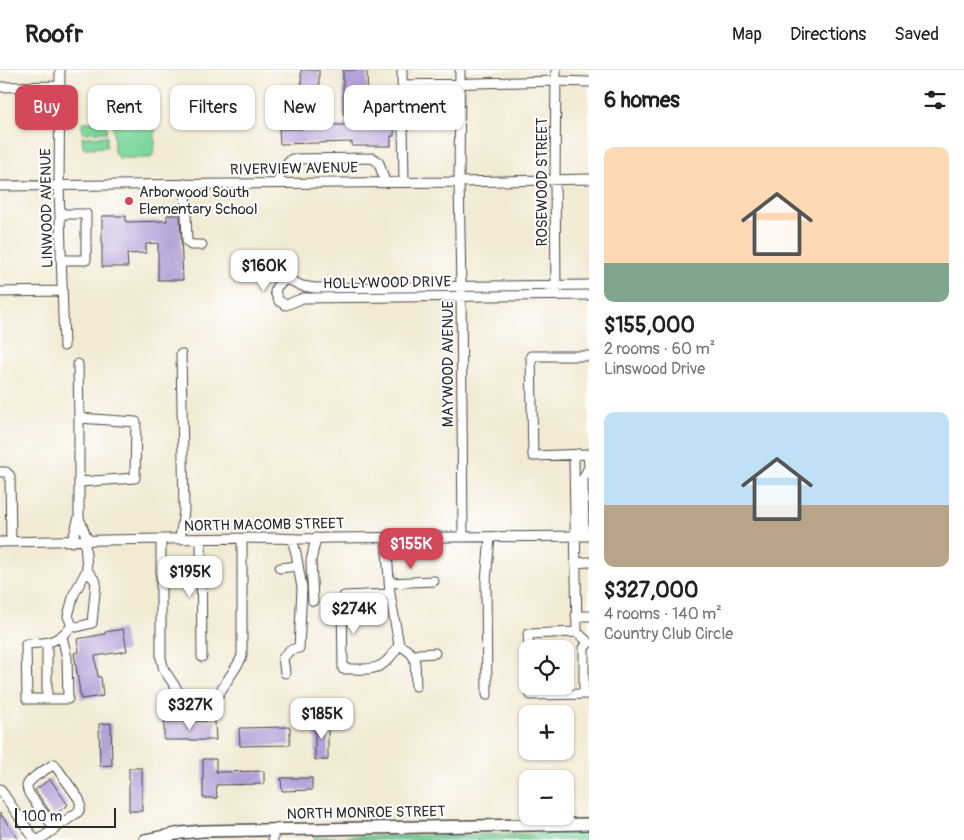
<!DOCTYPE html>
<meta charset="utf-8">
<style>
:root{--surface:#fff;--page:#f6f6f6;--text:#202124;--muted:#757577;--line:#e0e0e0;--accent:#d1495b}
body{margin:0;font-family:Pangolin,sans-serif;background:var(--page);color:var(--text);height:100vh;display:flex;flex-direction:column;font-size:19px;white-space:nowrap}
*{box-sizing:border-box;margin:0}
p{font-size:16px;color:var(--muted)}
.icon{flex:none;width:28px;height:28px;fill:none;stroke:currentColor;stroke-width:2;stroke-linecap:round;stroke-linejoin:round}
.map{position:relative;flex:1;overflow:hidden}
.drawer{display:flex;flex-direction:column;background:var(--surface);width:375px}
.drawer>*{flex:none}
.banner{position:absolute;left:15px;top:15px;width:475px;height:45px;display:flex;gap:10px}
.tools{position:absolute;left:519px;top:570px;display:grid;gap:10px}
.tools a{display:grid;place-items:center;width:55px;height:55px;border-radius:10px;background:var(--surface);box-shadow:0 1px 4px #0004;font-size:25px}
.scale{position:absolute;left:15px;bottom:12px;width:101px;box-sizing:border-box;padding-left:5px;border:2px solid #2b2b2b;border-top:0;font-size:14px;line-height:18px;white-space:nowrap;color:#2b2b2b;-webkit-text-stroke:4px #fff;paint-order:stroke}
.price{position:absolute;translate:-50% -42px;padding:0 11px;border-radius:10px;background:#fff;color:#222;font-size:16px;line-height:32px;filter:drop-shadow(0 1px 2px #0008)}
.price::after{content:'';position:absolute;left:50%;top:30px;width:15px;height:11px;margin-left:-8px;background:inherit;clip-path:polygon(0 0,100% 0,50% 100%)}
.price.on{background:var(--accent);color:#fff}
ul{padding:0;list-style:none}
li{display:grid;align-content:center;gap:10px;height:265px;padding:0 15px}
li span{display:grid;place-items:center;height:155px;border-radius:10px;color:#555}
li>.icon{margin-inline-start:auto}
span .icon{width:90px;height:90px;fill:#fffc;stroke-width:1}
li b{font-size:21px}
h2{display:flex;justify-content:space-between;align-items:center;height:60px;padding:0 15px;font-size:21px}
.chip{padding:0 18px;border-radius:10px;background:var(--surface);box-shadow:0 1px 4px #0004;font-size:18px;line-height:45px}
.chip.on{background:var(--accent);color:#fff}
header{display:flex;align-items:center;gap:30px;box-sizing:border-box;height:70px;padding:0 25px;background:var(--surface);border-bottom:1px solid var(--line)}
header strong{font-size:24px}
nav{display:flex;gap:28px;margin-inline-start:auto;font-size:18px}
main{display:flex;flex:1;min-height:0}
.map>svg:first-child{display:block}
</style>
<header>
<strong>Roofr</strong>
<nav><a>Map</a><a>Directions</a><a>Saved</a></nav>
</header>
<main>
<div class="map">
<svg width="589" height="770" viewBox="0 0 589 770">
<rect width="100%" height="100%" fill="#fff"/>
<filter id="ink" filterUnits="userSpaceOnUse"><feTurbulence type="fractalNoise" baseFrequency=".02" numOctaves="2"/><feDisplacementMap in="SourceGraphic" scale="10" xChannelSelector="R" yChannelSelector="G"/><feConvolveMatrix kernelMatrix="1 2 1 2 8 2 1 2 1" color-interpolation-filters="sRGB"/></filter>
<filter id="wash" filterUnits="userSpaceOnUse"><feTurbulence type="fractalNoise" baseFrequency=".0096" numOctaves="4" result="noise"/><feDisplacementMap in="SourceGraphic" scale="20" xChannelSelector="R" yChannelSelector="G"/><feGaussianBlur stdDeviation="1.12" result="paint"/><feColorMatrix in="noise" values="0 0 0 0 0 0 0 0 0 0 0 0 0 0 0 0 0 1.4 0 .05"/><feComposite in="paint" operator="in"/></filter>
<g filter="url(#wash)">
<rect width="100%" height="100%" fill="#f2ead3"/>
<!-- green -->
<path fill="#7cd79d" stroke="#548164" d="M139,46C154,48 155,54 155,68C155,76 155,81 151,88H119L114,82L113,49Z
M106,51L107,62L82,63V52Z
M107,66V77L83,78L82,67Z
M589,763V770H314V767Z"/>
<g id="blocks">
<!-- building -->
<path fill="#b5a0d7" d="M301,0H319V55H345V44H343V0H367L368,41L395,42L394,66H391V76H352V72L280,74L279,59H302Z
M167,145H180L183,210H158V173L146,174V183L127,184L128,197H102V146H126V152L167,151Z
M123,559L127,581L95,586L98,607H101L103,626L81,629L74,583L79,582L77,569L105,564V562Z
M315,650H328V690H315Z
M215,651L216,670H164V652Z
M111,653L112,695L100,696L99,654Z
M290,657V675L240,676L239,658Z
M203,689H216V702L264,701V714L216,715L217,728H203Z
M129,698H142V741H129Z
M281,708H312V720L282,721Z
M50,709L68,735L53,746L35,720Z
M0,743L19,770H0Z"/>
</g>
</g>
<g filter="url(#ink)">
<use href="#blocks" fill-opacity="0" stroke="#494844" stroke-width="1"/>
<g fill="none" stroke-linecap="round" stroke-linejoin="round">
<defs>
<path id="minor" d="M60,0L59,115L64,276
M402,0L404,112
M460,0L459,112L461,216L463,467
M403,15L556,11L589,12
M0,17L60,16
M277,113C281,104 284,95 292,89L373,88L379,93L385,112
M185,114L187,171L191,175H202
M0,116L459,112L589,109
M60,144H86V190H61
M589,215L315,218L302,216L292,211L285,210L277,216L275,222L279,231L286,235L303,228L589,225
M556,220L555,109L556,0
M0,222L62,221
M589,286H531L533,386L588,384L589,397
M78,294L79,348
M0,402H6L10,406L11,472
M79,448L88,471
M584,466L583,409L589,397
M386,467L390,524L399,575C382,603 373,599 343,599L342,529L344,526L390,524
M161,469V588L164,600L183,628L192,631H210L216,628L238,594L242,586V469
M180,469L184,441L181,284
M201,469L202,587
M85,471L87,500L74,524L68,546L72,556L77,557L92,553L96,512L87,500
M0,472L161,469L275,468L299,469L330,468L589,466
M72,472L79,447V348L136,352L135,408L80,412
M575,493L589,492
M280,498L297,496
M389,513L434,511
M313,531L311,491L316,468
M576,546H589
M577,562L574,389L578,384
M62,566L67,588L68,629H27L26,574C49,573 56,573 72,556
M47,573V629
M399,575C404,578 410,581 413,586C417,592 415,609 416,616
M529,579L528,564L577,562L589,573
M413,586L419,584L435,583
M285,603L283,588L290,580L299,578L302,518L296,483L292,469
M530,616L531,625L589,624
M584,624V578L588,573
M487,625L486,511L490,467
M0,719L35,770
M39,770L78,742C81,738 81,734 79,729L54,694C47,699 29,708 27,716C27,720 28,721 30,725L55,759
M273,770V759"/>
<path id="major" d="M145,770L181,763L203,761L589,754"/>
</defs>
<!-- minor casing -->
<use href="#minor" stroke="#494844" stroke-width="11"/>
<!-- major casing -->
<use href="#major" stroke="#494844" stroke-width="14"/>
<!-- minor -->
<use href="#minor" stroke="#fff" stroke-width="9"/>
<!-- major -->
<use href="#major" stroke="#fff" stroke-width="11"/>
</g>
</g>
<!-- markers -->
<circle fill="#d1495b" stroke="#fff" stroke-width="2" cx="129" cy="131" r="5"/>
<g text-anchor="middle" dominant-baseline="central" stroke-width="4" stroke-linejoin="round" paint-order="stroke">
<!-- street labels -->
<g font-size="15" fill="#2b2b2b" stroke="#fff">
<text transform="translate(294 99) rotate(-1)">RIVERVIEW AVENUE</text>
<text transform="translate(542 112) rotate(-90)">ROSEWOOD STREET</text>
<text transform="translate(47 138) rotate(-91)">LINWOOD AVENUE</text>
<text transform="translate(387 213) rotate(-1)">HOLLYWOOD DRIVE</text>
<text transform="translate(448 294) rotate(-90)">MAYWOOD AVENUE</text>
<text transform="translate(264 455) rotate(-1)">NORTH MACOMB STREET</text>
<text transform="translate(366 743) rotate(-1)">NORTH MONROE STREET</text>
</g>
<!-- poi labels -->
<g font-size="15" fill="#2b2b2b" stroke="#fff" text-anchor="start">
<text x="139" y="122">Arborwood South<tspan x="139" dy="17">Elementary School</tspan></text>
</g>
</g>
</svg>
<div class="tools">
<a><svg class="icon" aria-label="locate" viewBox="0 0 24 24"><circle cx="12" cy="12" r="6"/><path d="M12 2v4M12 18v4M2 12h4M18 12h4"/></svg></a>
<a>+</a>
<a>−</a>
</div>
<div class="scale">100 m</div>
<b class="price" style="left:264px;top:222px">$160K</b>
<b class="price on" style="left:411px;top:500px">$155K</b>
<b class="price" style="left:190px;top:528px">$195K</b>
<b class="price" style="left:354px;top:565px">$274K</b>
<b class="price" style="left:190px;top:661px">$327K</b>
<b class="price" style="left:322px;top:670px">$185K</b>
<div class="banner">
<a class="chip on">Buy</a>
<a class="chip">Rent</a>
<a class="chip">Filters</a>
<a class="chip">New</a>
<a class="chip">Apartment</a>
</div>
</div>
<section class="drawer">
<h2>6 homes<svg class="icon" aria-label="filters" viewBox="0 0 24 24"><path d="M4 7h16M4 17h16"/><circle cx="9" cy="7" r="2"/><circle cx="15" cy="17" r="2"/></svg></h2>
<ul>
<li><span style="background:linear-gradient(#ffd9b3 75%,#7fa58c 0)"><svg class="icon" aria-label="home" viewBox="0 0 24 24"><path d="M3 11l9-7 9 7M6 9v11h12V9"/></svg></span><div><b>$155,000</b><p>2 rooms · 60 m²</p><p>Linswood Drive</p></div></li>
<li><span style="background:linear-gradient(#bfe0f5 60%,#b9a48a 0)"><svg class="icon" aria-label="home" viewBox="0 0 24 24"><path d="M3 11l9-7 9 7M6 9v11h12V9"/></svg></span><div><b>$327,000</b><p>4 rooms · 140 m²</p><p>Country Club Circle</p></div></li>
</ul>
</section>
</main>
